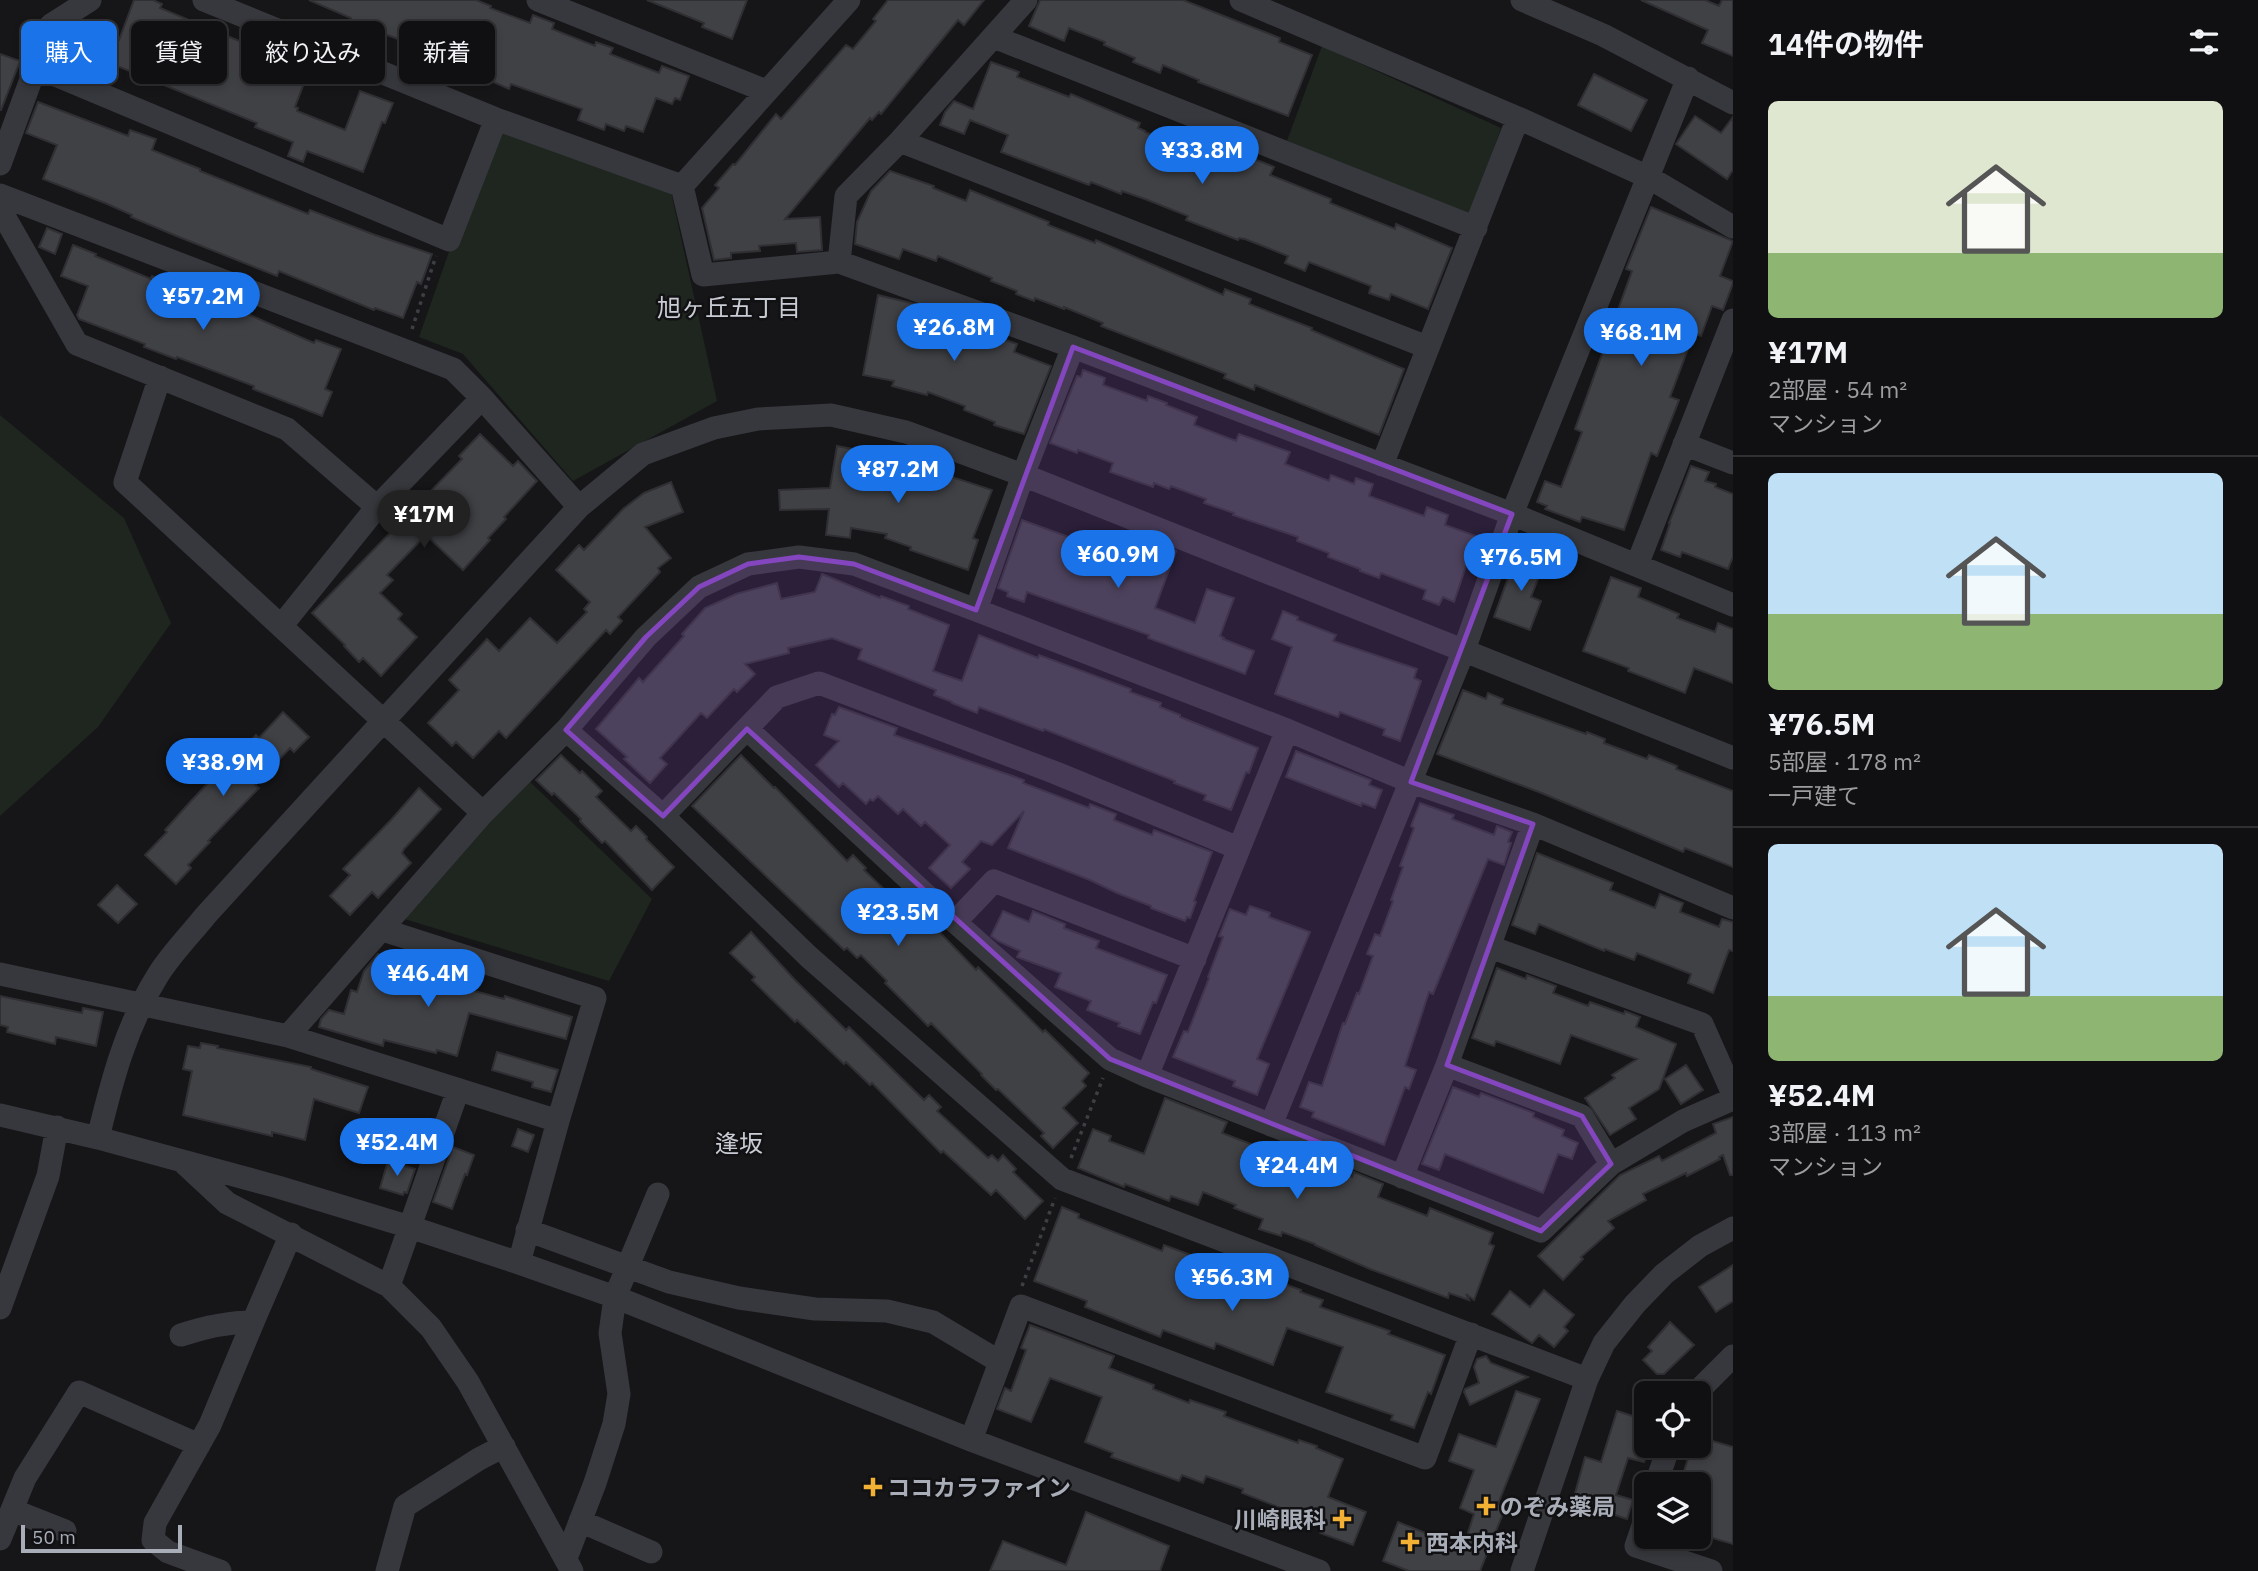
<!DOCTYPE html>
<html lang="ja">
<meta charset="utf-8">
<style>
:root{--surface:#101012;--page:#19191b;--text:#f1f3f6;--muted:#9c9d9f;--line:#303032;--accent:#1a73e8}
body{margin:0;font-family:"IBM Plex Sans","Noto Sans JP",sans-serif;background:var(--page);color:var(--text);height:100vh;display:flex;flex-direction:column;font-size:26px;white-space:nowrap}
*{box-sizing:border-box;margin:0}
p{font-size:23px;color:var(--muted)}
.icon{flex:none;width:38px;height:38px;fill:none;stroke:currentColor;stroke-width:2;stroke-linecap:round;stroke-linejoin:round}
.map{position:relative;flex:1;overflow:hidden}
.panel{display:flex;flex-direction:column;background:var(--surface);width:525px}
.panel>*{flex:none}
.hud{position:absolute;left:21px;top:21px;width:665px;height:63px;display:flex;gap:14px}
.tools{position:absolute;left:1634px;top:1381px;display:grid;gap:14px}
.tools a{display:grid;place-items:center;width:77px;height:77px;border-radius:10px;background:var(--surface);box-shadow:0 4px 10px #0003,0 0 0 2px var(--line);font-size:35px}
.scale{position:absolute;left:21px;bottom:18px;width:161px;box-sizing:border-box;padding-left:7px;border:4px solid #a8adb8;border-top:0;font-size:19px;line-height:24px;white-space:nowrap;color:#a8adb8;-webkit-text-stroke:5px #111113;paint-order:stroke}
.price{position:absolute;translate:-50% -60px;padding:0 16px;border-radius:24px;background:var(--accent);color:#fff;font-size:23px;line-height:46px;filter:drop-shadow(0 2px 4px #0008)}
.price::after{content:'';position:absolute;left:50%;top:42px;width:21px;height:16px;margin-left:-10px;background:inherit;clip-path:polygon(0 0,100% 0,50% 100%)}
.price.current{background:#222;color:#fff}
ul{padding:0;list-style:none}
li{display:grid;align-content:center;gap:14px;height:371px;padding:0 35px}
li+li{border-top:2px solid var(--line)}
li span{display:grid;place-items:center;height:217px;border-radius:10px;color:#555}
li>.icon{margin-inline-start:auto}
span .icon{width:126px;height:126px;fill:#fffc;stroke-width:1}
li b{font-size:30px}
h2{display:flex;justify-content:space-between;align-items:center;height:84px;padding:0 35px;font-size:30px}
.chip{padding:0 24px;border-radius:10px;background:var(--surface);box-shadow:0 4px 10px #0003,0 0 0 2px var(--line);font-size:24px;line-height:63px}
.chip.current{background:var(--accent);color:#fff}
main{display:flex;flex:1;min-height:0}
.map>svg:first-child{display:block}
</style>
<main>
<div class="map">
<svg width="1733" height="1571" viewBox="0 0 1733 1571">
<rect width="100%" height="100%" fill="#161618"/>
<!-- green -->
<path fill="#1e261f" d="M1322,46L1501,128L1470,214L1285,146Z
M494,124L671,192L717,401L573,481L463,354L419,337Z
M0,415L124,518L171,623L98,727L0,816Z
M526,778L652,899L609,981L401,918Z"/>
<!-- building -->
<path fill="#404145" stroke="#303034" stroke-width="2" d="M134,0H153L162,4L160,8L244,43L246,37L263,43L261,48L271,52L270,55L309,70L295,107L298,108L297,111L345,130L360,91L393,103L385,123L382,122L363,172L307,151L303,162L288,156L293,142L255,127L257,123L98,58L94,70L77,63L75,67L59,60L69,34L79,38L80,33L110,45L113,38L119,40Z
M309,0H476L491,6L490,8L530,23L533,15L554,23L552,29L595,46L596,42L613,48L610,54L659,73L662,66L689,76L680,100L675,98L672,104L656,98L643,132L626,126L624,131L606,124L604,130L578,120L582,109L511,84L509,89L416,48L417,46L379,32L365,28L363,33L347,27L351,18Z
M647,0H747L732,39L702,27L704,23Z
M888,0H984L964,25L958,20L881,114L879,112L872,120L870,118L785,219L820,217L822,250L797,252L796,243L759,246L760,251L731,253V258L714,260L702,208L719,188L715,185L733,164L735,165L776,114L781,119L846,45L853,49L876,21L873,19Z
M1040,0H1183L1280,38L1279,42L1312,55L1288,116L1198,82L1199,80L1163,65L1160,73L1133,62L1135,58L1104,45L1105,42L1069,28L1064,41L1029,26Z
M1641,0H1705L1719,6L1722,0H1733V56L1702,43L1708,30Z
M0,54L20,61L1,110H0Z
M991,62L1019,72L1017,77L1069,97L1071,94L1140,123L1138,128L1145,131V132L1180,146L1184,138L1245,161L1247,156L1274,167L1270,175L1331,199L1330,203L1395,229L1396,224L1452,248L1428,309L1391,294L1389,300L1369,293L1371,286L1309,262L1305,271L1285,263L1288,256L1245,239L1239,238L1238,240L1186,220L1188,216L1145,199L1122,191L1121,194L1091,182L1089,185L1001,152L1008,135L970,120L964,134L940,125L945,112L954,101L973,109Z
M1594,74L1647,100L1631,131L1578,105Z
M38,102L128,136L130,130L156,139L152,150L200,169V171L308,214L310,210L375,235L432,254L421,284L417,282L403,318L375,308L374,310L279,271L277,276L179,237L131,217L132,215L105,203L43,179L57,145L26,133Z
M1695,116L1721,133L1733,117V170L1727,179L1676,144Z
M890,171L934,186L933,188L966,201L970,190L1049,222L1048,225L1095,243L1096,240L1223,295L1225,289L1251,299L1249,304L1312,328L1311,330L1404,369L1379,435L1255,385L1254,390L1224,378L1226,374L1101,326L1103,323L1064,307V309L1035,298L1034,301L1016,294L1017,291L991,281L992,278L938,256L936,261L903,249L899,259L855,244L857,222L871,191Z
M1651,207L1733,241L1720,276L1733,281V283L1723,310L1712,306L1701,336L1694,333L1670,397L1679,400L1657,456L1651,453L1624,530L1582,517L1580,522L1545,509L1547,506L1537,502L1545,481L1561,487L1582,432L1575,429L1632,271L1626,269Z
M47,228L62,234L55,254L39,247Z
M73,245L96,254L95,256L151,279L152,276L169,283V285L203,298L201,302L241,317L243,312L314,343L316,340L341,349L325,389L332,392L322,416L253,389L254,386L177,357L176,359L144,347L145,344L79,319L77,315L88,286L61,276Z
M878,295L915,304L965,323L982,330L981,331L1017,344L1014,352L1051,366L1024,434L994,425L995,422L964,410L965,406L928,392L927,395L892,386L894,381L863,375Z
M1083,370L1105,378L1103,385L1147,401L1148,396L1167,403L1166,405L1197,417L1194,425L1236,441L1239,434L1290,452L1285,464L1329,481L1331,475L1354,484L1356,478L1373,484L1369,496L1424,516L1427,507L1448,515L1445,525L1476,536L1454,602L1443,597L1439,605L1423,599L1426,590L1381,573L1379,578L1360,571V569L1328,557L1329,553L1297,541L1298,537L1233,515L1234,513L1204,503L1206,499L1171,486L1169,489L1154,483L1153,487L1130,479L1110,472L1113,463L1078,450L1077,453L1050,443L1077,376L1081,377Z
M480,434L513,466L518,461L537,481L504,517L506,519L488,538L490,540L463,570L426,535L387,575L393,580L380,593L402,614L398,619L417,637L381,676L363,658L359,662L344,646L345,645L312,613L462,459L459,456Z
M837,446L906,459V462L992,490L973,538L978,540L968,570L910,550L911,547L885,538L887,534L851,528L850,538L826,535L829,509L780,510L779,490L830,488Z
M1691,466L1709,472L1705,481L1716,484L1715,487L1733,494V557L1728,569L1682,552L1680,557L1661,550L1670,523H1669Z
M671,482L683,512L645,527L671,558L658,568L660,572L618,617L622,621L610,634L606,630L506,738L499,731L473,758L456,742L452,746L428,723L459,690L449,680L487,639L499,651L530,618L557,643L587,612L584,609L590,602L556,570L579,545L584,550L623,509L644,493Z
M1022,520L1077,540L1079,536L1113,548L1118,533L1149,545L1150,542L1176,551L1155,608L1195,623L1207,589L1234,598L1220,636L1224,638L1223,639L1254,651L1245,674L1148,638L1149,635L1027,592L1024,602L1007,596L1008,592L998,588Z
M1517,553L1544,563L1531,597L1541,601L1530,630L1494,617Z
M822,574L880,598L881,596L909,606L908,609L949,625L933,671L962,681L979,635L1038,658L1039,655L1131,689L1130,692L1161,703L1160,707L1180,715V717L1258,748L1249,773L1246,772L1231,810L1204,800L1206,795L1174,783L1175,781L1044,729L1043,731L979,707L977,713L952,703V702L934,695L936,690L858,659L862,649L832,638L788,648L789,653L745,664L755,674L737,692L734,689L707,718L701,713L660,758L667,764L650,783L624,759L627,757L596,729L639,678L643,682L684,636L682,634L705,608L736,594L777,583L781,599L815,592Z
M1611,577L1641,588L1638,597L1679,614L1677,618L1715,632L1718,623L1733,629V683L1694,668L1685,693L1628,671L1629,668L1583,651Z
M1283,611L1298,617L1297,620L1336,635L1333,641L1417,669L1414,678L1421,681L1400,741L1383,735L1385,729L1340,712L1338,717L1275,694L1292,647L1272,639Z
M1463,690L1486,699L1488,693L1503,699L1501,704L1586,734L1587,732L1605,739L1604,743L1647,759L1649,755L1677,766L1676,769L1733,791V867L1685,848L1683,852L1539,792L1437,754Z
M839,707L897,728L894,735L1024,780L1023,783L1089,808L1090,804L1116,814L1114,820L1152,835L1154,830L1212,852L1194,901L1196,902L1190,918L1187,917L1185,921L1151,908V906L1117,893L1090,880L1008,848L1024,811L992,845L981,841L962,862L970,869L951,888L929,868L950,845L925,822L921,826L903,809L898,814L878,796L873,801L870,799L866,804L843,783L839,787L816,765L839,741L824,735L832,714L835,715Z
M283,712L309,737L294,752L290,748L255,785L259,788L208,841L210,842L188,865L191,868L176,884L145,855L167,832L165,830L191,801L230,760L231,762L256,735L259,738Z
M1296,751L1371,780L1369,785L1382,790L1375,808L1362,803L1361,806L1286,777Z
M561,755L580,773L582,771L602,791L596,797L631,831L636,826L647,837L646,839L674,867L652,890L605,841L602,843L580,821L581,819L554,793L552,795L536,780Z
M741,755L774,788L775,787L847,861L853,855L866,868L864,870L889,894L891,891L925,923L928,920L976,970L978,967L1043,1032L1045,1030L1089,1073L1082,1081L1086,1086L1063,1108L1078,1123L1053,1148L1041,1136L1044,1133L998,1089L996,1090L981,1075L982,1074L931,1023L928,1026L885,983L887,981L861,955L857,958L847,948L844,950L692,806Z
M419,788L441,809L404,849L402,853L411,863L378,898L372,892L350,915L330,896L350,875L343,869L391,820Z
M1420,803L1454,815L1452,819L1494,835L1497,826L1512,832L1508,842L1511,843L1504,865L1488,859L1433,994L1429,992L1405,1066L1416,1070L1409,1089L1405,1087L1384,1145L1312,1117L1314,1112L1300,1107L1309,1082L1322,1086L1343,1023L1345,1024L1357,993L1359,994L1373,956L1367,954L1375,934L1380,936L1393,901L1391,900L1403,867L1400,866L1414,828L1411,826Z
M1537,853L1613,883L1610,890L1655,908L1660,894L1683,903L1680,912L1719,927L1722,919L1733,922V951L1729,950L1713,993L1688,983L1691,974L1637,953L1634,960L1605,949L1604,951L1539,924L1535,934L1512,925Z
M117,885L137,904L118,923L98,905Z
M1250,906L1270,913L1269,917L1310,932L1257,1059L1269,1064L1257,1095L1233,1086L1235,1081L1173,1057L1184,1031L1188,1032L1209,978L1208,977L1223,937L1219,936L1230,909L1246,915Z
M1003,911L1029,922L1033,911L1065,924L1064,928L1099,941L1096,948L1167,975L1156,1003L1153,1002L1140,1034L1118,1026L1120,1023L1087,1010L1091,1001L1055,987L1061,973L1017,957L1020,951L998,941L991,936Z
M751,932L794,979L846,1030L849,1027L924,1100L929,1095L941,1107L937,1111L988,1158L992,1155L998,1161L1003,1155L1016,1169L1013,1172L1043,1201L1025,1219L996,1190L991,1195L943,1151L941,1153L872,1083L870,1085L846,1062L844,1064L797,1020L795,1022L752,980L755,977L730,953Z
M378,954L470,982L467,989L504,999L505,996L572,1017L566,1039L469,1013L457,1056L437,1050L436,1053L384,1040L383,1046L319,1027L321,1019L329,1010L344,1014L351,990L357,992L364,971Z
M1497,968L1526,979L1527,975L1556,986L1553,993L1588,1006L1590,1002L1624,1014L1625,1011L1640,1017L1636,1027L1676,1044L1659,1089L1629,1108L1636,1119L1610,1135L1585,1098L1615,1078L1612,1075L1637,1059L1571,1035L1560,1064L1496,1041L1494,1046L1472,1038Z
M0,996L82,1013L83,1008L103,1012L96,1046L56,1037L55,1044L7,1032L8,1027L0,1025Z
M201,1043L218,1046L217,1048L311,1067V1069L368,1087L359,1113L314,1099L305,1140L272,1132V1136L183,1115L192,1071L183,1069L188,1046L200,1048Z
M497,1052L558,1070L551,1092L532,1087L533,1082L492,1070Z
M1686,1065L1703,1090L1681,1104L1665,1079Z
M1453,1087L1479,1097L1481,1093L1534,1113L1533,1117L1564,1130L1562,1136L1578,1143L1572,1159L1558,1154L1543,1193L1445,1154L1439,1170L1422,1164Z
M1165,1098L1227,1122L1222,1133L1282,1156L1284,1149L1305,1158L1304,1160L1352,1177L1354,1172L1383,1184L1378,1197L1427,1216L1430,1208L1493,1233L1489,1244L1494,1246L1474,1300L1466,1294L1469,1300L1449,1293L1448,1298L1370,1269L1315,1245V1244L1282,1232L1281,1236L1259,1229L1263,1219L1234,1208L1236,1205L1203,1192L1198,1205L1171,1196L1169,1201L1125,1184L1124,1187L1078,1168L1093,1129L1111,1136L1109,1141L1144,1154Z
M1733,1117V1175H1730L1723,1155L1719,1157L1720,1159L1687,1176L1686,1173L1643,1194L1646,1200L1608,1221L1614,1228L1581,1257L1583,1259L1563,1280L1538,1256L1620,1175L1659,1156L1662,1161L1716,1133L1713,1124Z
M518,1129L534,1135L528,1152L512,1146Z
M453,1147L474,1155L467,1175L465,1174L452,1209L433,1202Z
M388,1161L415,1169L407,1193L404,1192L403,1195L380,1188Z
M1062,1207L1079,1214L1078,1218L1162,1251L1164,1245L1207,1261L1206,1265L1226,1273L1225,1275L1278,1295L1282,1283L1301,1290L1300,1292L1323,1300L1320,1307L1390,1331L1388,1334L1445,1355L1431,1394L1428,1392L1414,1428L1391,1420L1393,1415L1326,1392L1343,1347L1287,1328L1273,1365L1216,1343L1214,1349L1163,1330L1160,1337L1085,1307L1087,1301L1034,1281Z
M1733,1265V1301L1716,1312L1699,1287Z
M1544,1290L1574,1315L1564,1327L1568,1331L1554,1347L1539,1335L1532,1343L1492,1314L1510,1291L1530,1307Z
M1670,1322L1694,1345L1664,1374H1657L1643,1360L1652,1351L1648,1347Z
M1030,1325L1114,1356L1109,1368L1154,1385L1153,1389L1189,1403L1190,1400L1226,1412L1224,1416L1298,1443L1299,1440L1317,1446L1316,1448L1343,1459L1328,1497L1366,1512L1353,1545L1320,1533L1323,1524L1242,1493L1243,1489L1206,1476L1203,1483L1182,1475L1179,1481L1111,1457L1113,1453L1085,1442L1102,1397L1050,1378L1031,1422L997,1409L1005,1388L1011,1391L1026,1350L1021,1348Z
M1486,1356L1491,1363L1528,1377L1470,1405L1464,1392L1465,1389L1479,1383L1474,1367L1477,1359Z
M1516,1391L1540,1399L1498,1504L1506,1506L1480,1571H1409L1383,1561L1398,1522L1463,1548L1474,1514L1460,1508L1474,1470L1449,1461L1459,1434L1496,1447Z
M1617,1411L1642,1419L1637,1434L1647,1437V1453L1644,1462L1628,1458L1616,1495L1633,1500L1627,1519L1600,1510L1601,1505L1574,1497L1585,1457L1601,1462Z
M1699,1437L1733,1447V1544L1699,1534V1484H1680L1692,1446H1699Z
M1086,1512L1169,1546L1160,1571H990L1003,1541L1066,1565Z"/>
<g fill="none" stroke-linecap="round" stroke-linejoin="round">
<!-- path -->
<path stroke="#3d3f44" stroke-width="3.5" stroke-dasharray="3.5 5" stroke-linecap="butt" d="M412,329L436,256
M1071,1158L1103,1078
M1022,1286L1055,1198"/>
<!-- minor -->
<path stroke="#37383d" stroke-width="23" d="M204,0L496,119L682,186
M538,0L766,91
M1241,0L1518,118L1648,177L1733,227
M1522,0L1603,35L1733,103
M994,37L1476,228
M36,67L449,240L496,119
M900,141L1427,347
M0,164L51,25L90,0
M682,186L703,275L839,262L1073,347L1512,514L1733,605
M682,186L849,0
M0,195L453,369L482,398L579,507
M0,209L77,344L287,429L377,507
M839,262L846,196L900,141L1026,0
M160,377L125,482L483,813
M1684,444L1733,463
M1382,465L1518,118
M1637,565L1733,320
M976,610L1023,475L1073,347
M282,625L377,507L482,398
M747,729L955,922L1110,1059L1147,1076L1541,1231L1611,1164L1683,1121L1733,1099
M566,730L663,816L809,957L1062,1179L1587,1379
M663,816L777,697L819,683L1056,773L1238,848
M955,922L994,881L1195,959
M383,930L595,998L558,1121L519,1263
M1490,947L1702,1024L1733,1094
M0,974L288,1036L558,1121
M288,1036L483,813L566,730L646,637L699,587L748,564L799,557L854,564L976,610L1287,730L1411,782L1533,824L1733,908
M1447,1065L1582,1116L1611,1164
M1147,1076L1287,730
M0,1115L98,1138L278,1187L410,1227L519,1263L615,1297L971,1440L1319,1571
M1271,1125L1464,650L1512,514L1688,78
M98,1138C112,1080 126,1026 158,975C171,954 190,935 206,915L579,507L643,454L714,428L758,419L831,415L906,432L1023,475L1733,758
M184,1163L227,1203L389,1286L431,1328L468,1382L572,1571
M1402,1177L1447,1065L1533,824
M527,1230L669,1282L739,1298L815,1309L887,1311L933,1322L1000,1362
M389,1286L458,1090
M0,1308L48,1176L57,1127
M181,1335C205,1327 227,1322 253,1322L291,1234
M1698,1393L1703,1386L1733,1356
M971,1440L1021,1306L1425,1458L1471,1334
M1656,1484L1669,1446
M12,1510L65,1531
M1647,1514L1636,1546L1711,1571
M580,1521L651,1552
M0,1539L25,1478L79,1392L199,1445
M566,1558L595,1483L614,1424L619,1394L610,1333L615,1297L658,1194
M220,1571L168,1552L153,1540L155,1523L210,1425L253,1322
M387,1571L405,1506L479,1459L504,1446
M1522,1571L1587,1379L1604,1343L1635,1304L1664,1274L1700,1246L1733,1228"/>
</g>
<!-- marked area -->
<path fill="#8446be" fill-opacity="0.2" stroke="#8446be" stroke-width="5" stroke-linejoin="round" d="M1073,347L1512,514L1411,782L1533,824L1447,1065L1582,1116L1611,1164L1541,1231L1110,1059L747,729L663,816L566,730L646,637L699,587L748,564L799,557L854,564L976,610Z"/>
<!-- markers -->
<g fill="#f2b134" stroke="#111113" stroke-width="2.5">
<path d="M869.5 1476.5h7v7h7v7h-7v7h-7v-7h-7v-7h7z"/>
<path d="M1482.5 1495.5h7v7h7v7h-7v7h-7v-7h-7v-7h7z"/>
<path d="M1338.5 1508.5h7v7h7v7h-7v7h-7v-7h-7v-7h7z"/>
<path d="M1406.5 1531.5h7v7h7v7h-7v7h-7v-7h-7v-7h7z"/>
</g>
<g text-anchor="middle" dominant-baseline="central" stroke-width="5" stroke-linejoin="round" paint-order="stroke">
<!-- poi labels -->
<g font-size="23" font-weight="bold" fill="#a8adb8" stroke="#111113" text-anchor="start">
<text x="887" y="1487">ココカラファイン</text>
<text x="1500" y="1506">のぞみ薬局</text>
<text x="1326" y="1519" text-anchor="end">川崎眼科</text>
<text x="1426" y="1542">西本内科</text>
</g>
<!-- neighbourhood labels -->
<g font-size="24" fill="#c9ccd4" stroke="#111113">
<text x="729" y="307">旭ヶ丘五丁目</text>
<text x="739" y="1143">逢坂</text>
</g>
</g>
</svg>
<div class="tools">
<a><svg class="icon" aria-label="locate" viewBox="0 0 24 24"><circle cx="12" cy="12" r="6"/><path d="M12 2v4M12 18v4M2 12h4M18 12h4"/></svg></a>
<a><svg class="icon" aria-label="layers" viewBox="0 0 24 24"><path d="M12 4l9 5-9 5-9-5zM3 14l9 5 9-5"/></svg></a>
</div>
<div class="scale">50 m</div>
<b class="price" style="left:1202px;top:186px">¥33.8M</b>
<b class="price" style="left:203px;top:332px">¥57.2M</b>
<b class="price" style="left:954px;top:363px">¥26.8M</b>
<b class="price" style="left:1641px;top:368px">¥68.1M</b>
<b class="price" style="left:898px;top:505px">¥87.2M</b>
<b class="price current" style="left:424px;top:550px">¥17M</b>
<b class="price" style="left:1118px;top:590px">¥60.9M</b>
<b class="price" style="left:1521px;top:593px">¥76.5M</b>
<b class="price" style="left:223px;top:798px">¥38.9M</b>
<b class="price" style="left:898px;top:948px">¥23.5M</b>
<b class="price" style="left:428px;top:1009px">¥46.4M</b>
<b class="price" style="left:397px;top:1178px">¥52.4M</b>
<b class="price" style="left:1297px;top:1201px">¥24.4M</b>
<b class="price" style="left:1232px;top:1313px">¥56.3M</b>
<div class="hud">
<a class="chip current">購入</a>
<a class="chip">賃貸</a>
<a class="chip">絞り込み</a>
<a class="chip">新着</a>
</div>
</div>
<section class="panel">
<h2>14件の物件<svg class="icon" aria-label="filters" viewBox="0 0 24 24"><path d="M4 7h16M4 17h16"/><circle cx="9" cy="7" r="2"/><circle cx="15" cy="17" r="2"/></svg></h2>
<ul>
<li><span style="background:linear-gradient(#dfe7d0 70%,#8fb573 0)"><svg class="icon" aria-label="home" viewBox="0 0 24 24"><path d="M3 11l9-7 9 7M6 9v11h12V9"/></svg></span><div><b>¥17M</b><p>2部屋 · 54 m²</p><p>マンション</p></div></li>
<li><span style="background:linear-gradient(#bfe0f5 65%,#8fb573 0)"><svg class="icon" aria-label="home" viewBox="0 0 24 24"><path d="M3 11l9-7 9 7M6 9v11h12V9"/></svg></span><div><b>¥76.5M</b><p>5部屋 · 178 m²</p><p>一戸建て</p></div></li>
<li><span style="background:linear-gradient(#bfe0f5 70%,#8fb573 0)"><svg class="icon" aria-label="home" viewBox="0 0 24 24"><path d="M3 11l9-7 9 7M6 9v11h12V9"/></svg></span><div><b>¥52.4M</b><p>3部屋 · 113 m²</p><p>マンション</p></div></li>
</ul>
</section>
</main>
